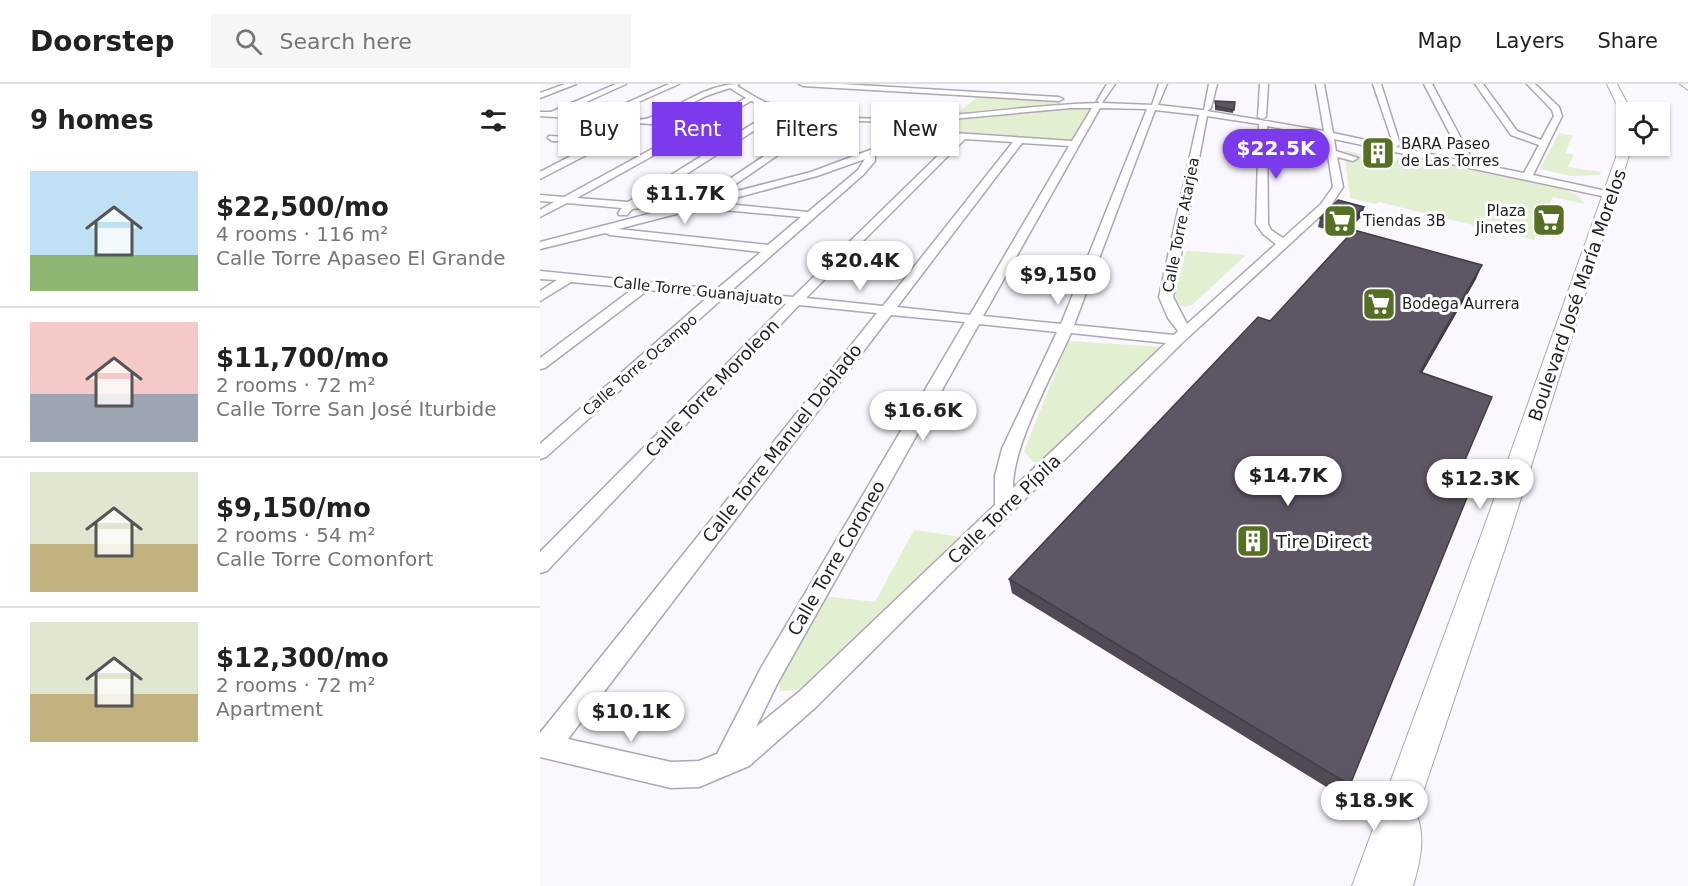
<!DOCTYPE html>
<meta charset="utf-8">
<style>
:root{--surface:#fff;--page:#f6f6f6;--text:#222;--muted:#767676;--line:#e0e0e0;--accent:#7c3aed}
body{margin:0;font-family:"DejaVu Sans",sans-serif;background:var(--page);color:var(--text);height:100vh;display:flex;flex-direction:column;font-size:22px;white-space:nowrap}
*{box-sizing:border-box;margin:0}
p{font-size:20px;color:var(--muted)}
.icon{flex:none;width:33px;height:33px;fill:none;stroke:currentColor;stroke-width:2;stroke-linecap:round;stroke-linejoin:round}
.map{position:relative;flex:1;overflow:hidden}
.sheet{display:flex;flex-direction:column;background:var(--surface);width:540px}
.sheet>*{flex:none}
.guide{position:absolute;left:18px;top:18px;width:570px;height:54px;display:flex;gap:12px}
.controls{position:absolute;left:1076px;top:18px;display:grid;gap:12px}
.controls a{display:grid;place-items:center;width:54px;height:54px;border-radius:0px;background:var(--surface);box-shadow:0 2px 4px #0004;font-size:30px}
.price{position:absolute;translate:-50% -51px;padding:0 14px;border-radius:21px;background:#fff;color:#222;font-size:20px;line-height:39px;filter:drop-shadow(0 2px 3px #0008)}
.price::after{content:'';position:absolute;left:50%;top:36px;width:18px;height:14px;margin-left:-9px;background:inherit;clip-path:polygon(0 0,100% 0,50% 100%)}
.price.active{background:var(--accent);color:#fff}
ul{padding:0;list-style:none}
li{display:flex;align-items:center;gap:18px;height:150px;padding:0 30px}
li+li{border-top:2px solid var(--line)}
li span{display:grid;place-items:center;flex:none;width:168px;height:120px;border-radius:0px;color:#555}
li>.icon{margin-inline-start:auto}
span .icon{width:72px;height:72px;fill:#fffc;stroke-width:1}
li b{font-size:26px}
h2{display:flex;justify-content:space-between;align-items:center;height:72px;padding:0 30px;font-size:26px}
.chip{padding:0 21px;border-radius:0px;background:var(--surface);box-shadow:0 2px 4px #0004;font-size:21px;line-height:54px}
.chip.active{background:var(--accent);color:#fff}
header{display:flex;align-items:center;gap:36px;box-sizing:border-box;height:84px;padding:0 30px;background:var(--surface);border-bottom:2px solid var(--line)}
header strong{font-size:28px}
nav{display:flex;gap:33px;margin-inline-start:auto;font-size:21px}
.search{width:420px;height:54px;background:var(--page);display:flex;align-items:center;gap:15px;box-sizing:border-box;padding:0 21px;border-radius:0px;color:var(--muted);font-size:22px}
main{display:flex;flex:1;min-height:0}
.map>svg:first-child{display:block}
</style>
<header>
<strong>Doorstep</strong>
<div class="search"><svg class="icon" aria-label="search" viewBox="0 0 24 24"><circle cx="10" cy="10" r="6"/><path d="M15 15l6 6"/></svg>Search here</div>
<nav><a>Map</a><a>Layers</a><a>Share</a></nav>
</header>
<main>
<section class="sheet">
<h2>9 homes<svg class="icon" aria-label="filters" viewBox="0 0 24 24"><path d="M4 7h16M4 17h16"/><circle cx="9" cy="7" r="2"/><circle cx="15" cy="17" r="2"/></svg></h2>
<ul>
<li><span style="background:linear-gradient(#bfe0f5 70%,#8fb573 0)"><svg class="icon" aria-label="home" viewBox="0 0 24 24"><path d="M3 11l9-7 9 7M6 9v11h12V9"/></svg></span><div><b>$22,500/mo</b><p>4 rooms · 116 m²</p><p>Calle Torre Apaseo El Grande</p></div></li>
<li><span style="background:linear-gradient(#f6c9c9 60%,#9aa5b1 0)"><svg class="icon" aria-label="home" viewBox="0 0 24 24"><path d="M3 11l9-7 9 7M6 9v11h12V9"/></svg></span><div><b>$11,700/mo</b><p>2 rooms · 72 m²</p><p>Calle Torre San José Iturbide</p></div></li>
<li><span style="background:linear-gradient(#dfe7d0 60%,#c2b280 0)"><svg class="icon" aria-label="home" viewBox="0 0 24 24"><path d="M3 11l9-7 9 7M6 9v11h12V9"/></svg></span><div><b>$9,150/mo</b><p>2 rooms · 54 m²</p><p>Calle Torre Comonfort</p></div></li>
<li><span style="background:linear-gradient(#dfe7d0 60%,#c2b280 0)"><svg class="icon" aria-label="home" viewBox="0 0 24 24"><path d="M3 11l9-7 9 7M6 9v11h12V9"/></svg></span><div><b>$12,300/mo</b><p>2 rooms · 72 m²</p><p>Apartment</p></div></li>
</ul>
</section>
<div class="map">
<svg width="1148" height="802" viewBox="0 0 1148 802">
<rect width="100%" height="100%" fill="#fbf7fe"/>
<!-- green -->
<path fill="#e2efd0" d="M437,13L517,17L523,19L517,21L425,30L419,28Z
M528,25H552L532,56L396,46L407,37Z
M1019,49L1033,52L1025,69L1034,71L1028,83L1061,88L1060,91L1031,92L1000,85Z
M802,66L856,77L862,70L1016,102L1037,111L1045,120L1013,113L994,156L839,118L836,120L810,114L805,75L814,77L821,74Z
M646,167L706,171L652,221L645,223L633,218Z
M528,257L624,263L503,377L493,378L484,367Z
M374,446L421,453L271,600L255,606L240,607L238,595L283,512L335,518Z"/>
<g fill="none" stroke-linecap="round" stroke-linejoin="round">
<defs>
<path id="street" d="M25,0H36L0,14V9Z
M76,0H86L22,29L57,32L129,0H139L67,32C79,33 98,38 109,34C140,23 166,0 199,0L197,2C206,7 215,14 225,18C329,54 452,21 560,19L557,17L567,0H575L562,19L612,21L619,0H627L618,21L662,26H664L669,0H677L671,24L667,27L784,47L776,0H784L793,49L854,62L833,0H841L860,60L856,63L924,77L884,0H892L932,75L928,78L984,89L999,61L971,51L935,0H943L977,47L1001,56L1014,32L1012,26L987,0H995L1019,23L1022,32L993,91L1071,108L1076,111L1071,114L794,55L796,67L818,74L813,77L797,73L803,103L789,124L642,259L276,623L209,682L159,703L131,704L0,673V649L337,229L259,221L7,487L0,489V468L246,220L183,214L6,373L0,375V360L169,212L108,206L5,284L0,285V274L94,204L31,198L0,217V207L17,196L0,195V187L177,205L221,168L70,151L65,149L0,165V158L271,88L346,60L390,36L353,38L289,36L187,106H179V102L280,35L243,28L100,120L102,122L101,124L92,125L87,131H79L78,129L82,124L27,119L0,133V126L14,118L0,117V111L24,113L152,43L0,32V28H11ZM190,4L206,14L159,39L118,36L166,12ZM211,17L235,26L88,118L37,114ZM531,24H552L532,57L384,47L401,36ZM560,24L607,25L521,240L443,232ZM615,26L659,31L619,213L628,234L638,247L634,251L534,241ZM667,32L719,40L716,140L723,150L736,160L647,240L633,213ZM727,42L785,53L793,103L781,120L743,154L731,146L728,140ZM376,52L416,54L253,213L191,207L324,90L335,77V71ZM425,55L473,58L343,222L266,214ZM482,59L529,62L430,231L357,223ZM325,75L318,86L268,128L177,119L277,92ZM167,122L172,125L261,133L228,161L78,145ZM351,231L425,238L221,584L177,670L159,677L131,678L28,655ZM439,240L517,248L462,365L455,392V421L260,607L216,643L237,600ZM531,249L626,259L473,404C472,362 513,290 531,249Z
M259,0H301L519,13L523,15L519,17L263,2Z
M720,0H728L726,33L722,35L718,33Z
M80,47L83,48V52L0,95V88L56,59L12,57L8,54L9,52L65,55Z"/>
<path id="secondary" d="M1067,0H1077L1092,28H1086V32L1082,31Z
M1140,0H1148V6Z
M1086,58V62H1092L970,449L876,729C886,752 880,779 873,802H812L942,449L1080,62Z"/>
</defs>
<!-- street casing -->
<use href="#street" stroke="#aea5b6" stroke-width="3"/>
<!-- secondary casing -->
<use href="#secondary" stroke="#aea5b6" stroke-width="2"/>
<!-- street -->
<use href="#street" fill="#fff" fill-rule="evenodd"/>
<!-- secondary -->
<use href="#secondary" fill="#fff" fill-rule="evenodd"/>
</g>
<!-- wall -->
<path fill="#514a56" d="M675,17L695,18L693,29L675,26Z
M824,123L822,132L804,150L778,143L780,134Z
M936,195L882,289L922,383L810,701L801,712L472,509L469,495L730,237Z"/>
<!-- shaded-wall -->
<path fill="#423c46" d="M824,123L822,132L804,150L806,141Z
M942,181L936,195L873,304L880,288Z"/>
<!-- building -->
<path fill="#5e5664" stroke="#423c46" stroke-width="1.5" d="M675,17L695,18L694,26L676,22Z
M798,116L824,123L806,141L780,134Z
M814,146L942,181L880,288L952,313L922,383L937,389L810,701L469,495L718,233L730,237Z"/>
<!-- icons -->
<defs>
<symbol id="building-square" viewBox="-11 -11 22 22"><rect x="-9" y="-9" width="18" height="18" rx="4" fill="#557023" stroke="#fff"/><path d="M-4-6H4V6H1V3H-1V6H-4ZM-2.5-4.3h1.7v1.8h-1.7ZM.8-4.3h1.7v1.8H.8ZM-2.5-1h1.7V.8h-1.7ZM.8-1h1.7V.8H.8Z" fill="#fff"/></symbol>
<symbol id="supermarket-square" viewBox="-11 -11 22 22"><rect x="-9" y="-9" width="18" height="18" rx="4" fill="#557023" stroke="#fff"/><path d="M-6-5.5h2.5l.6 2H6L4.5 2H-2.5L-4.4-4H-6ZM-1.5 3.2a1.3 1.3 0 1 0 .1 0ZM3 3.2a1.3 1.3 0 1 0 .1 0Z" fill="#fff"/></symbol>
</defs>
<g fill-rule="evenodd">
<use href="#building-square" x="819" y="50" width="38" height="38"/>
<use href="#supermarket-square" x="990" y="117" width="38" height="38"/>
<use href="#supermarket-square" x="781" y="118" width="38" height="38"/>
<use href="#supermarket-square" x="820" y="201" width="38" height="38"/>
<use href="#building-square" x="694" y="438" width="38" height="38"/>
</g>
<g text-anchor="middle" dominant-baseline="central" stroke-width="6" stroke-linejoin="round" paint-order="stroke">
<!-- far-poi labels -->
<g font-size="15" fill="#211d23" stroke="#fff" text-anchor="start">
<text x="861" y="60">BARA Paseo<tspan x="861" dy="17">de Las Torres</tspan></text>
<text x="986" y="127" text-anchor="end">Plaza<tspan x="986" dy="17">Jinetes</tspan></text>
<text x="823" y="137">Tiendas 3B</text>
<text x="862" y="220">Bodega Aurrera</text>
</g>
<!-- far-street labels -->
<g font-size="15" fill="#211d23" stroke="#fff">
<text transform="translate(641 141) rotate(-79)">Calle Torre Atarjea</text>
<text transform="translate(158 207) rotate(6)">Calle Torre Guanajuato</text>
<text transform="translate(100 281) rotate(-41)">Calle Torre Ocampo</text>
</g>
<!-- street labels -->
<g font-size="18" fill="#211d23" stroke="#fff">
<text transform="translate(1037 211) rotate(-71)">Boulevard José María Morelos</text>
<text transform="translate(172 304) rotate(-46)">Calle Torre Moroleon</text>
<text transform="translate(242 359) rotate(-52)">Calle Torre Manuel Doblado</text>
<text transform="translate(464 425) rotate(-44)">Calle Torre Pípila</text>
<text transform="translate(296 474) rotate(-60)">Calle Torre Coroneo</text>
</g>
<!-- poi labels -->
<g font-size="18" fill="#211d23" stroke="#fff" text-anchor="start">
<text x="736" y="457">Tire Direct</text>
</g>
</g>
</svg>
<div class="controls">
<a><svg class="icon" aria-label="locate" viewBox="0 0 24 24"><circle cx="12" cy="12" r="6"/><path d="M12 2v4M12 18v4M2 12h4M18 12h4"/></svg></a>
</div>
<b class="price active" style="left:736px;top:96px">$22.5K</b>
<b class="price" style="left:145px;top:141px">$11.7K</b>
<b class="price" style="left:320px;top:208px">$20.4K</b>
<b class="price" style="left:518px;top:222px">$9,150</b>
<b class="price" style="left:383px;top:358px">$16.6K</b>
<b class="price" style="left:748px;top:423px">$14.7K</b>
<b class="price" style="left:940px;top:426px">$12.3K</b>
<b class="price" style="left:91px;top:659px">$10.1K</b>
<b class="price" style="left:834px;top:748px">$18.9K</b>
<div class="guide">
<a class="chip">Buy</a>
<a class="chip active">Rent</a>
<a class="chip">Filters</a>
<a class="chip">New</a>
</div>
</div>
</main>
